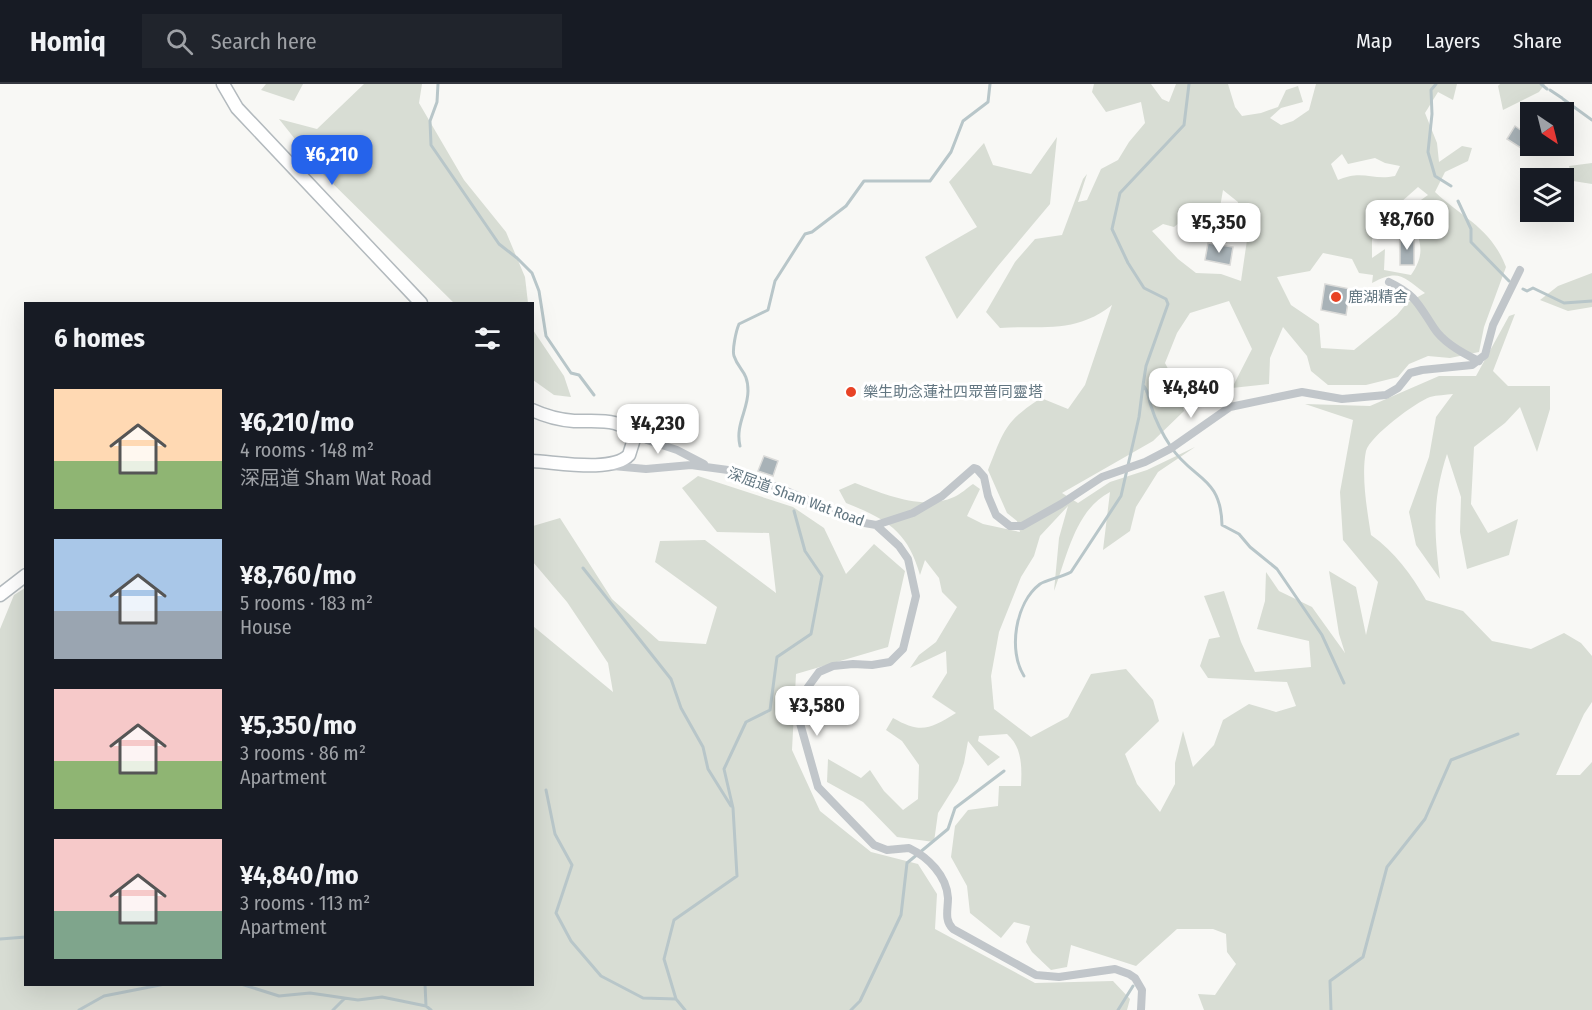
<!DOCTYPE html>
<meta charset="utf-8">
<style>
:root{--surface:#171b24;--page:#20242c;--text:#f1f3f6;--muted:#9ea1a6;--line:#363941;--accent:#2563eb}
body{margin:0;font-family:"Fira Sans Condensed","Noto Sans SC",sans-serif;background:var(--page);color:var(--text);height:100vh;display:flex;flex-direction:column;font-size:22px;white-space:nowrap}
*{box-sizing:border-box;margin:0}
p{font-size:20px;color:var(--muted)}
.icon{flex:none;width:33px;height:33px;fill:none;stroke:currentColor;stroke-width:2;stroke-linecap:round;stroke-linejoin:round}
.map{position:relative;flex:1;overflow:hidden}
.drawer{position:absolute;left:24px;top:218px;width:510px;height:684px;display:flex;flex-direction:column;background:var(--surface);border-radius:0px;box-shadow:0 6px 24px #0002}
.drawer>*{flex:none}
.needle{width:39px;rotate:145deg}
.tools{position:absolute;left:1520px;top:18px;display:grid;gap:12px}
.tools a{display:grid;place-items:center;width:54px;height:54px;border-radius:0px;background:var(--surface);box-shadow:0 6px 24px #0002;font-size:30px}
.price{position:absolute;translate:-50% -51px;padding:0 14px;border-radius:12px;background:#fff;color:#222;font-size:20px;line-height:39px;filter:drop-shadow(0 2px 3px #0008)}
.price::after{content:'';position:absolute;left:50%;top:36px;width:18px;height:14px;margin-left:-9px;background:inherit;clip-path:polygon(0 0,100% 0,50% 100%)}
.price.active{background:var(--accent);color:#fff}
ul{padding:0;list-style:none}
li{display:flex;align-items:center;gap:18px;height:150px;padding:0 30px}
li span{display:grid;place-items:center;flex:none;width:168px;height:120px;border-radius:0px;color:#555}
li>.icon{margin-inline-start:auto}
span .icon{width:72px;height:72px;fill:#fffc;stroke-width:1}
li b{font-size:26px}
h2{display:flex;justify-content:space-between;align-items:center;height:72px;padding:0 30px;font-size:26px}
header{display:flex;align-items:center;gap:36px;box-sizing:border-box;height:84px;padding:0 30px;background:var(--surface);border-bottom:2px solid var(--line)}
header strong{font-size:28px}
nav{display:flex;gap:33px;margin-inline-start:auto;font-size:21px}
.search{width:420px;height:54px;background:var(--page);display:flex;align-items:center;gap:15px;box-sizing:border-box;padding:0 21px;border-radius:0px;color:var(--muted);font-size:22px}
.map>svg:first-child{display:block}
</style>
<header>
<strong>Homiq</strong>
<div class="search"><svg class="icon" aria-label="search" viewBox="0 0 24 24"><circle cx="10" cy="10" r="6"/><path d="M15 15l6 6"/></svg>Search here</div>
<nav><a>Map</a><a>Layers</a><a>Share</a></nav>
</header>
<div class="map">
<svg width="1592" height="926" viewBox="0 0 1592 926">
<rect width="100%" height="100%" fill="#f8f8f5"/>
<!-- green -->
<path fill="#d8ddd4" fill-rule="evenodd" d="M266,0H303L294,17L261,6Z
M364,0H422L419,19L464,96L506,148L525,193L528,219H454L322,89L279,35L317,45Z
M1094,0H1151L1162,15L1169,18L1176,0H1228L1235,23L1242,32L1261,29L1278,23L1286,6L1298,2L1303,18L1281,24L1270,34L1281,41L1293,37L1309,26L1316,0H1457L1453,16L1438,8L1425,29L1437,59L1439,78L1462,62L1472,64L1468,77L1445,88L1435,108C1464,135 1491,144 1506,183L1484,243L1479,268L1450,274L1428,272L1409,280L1398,293L1366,301H1328L1311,287L1307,272L1283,243L1270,274L1269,300L1232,304L1252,265L1229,217L1190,229L1177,249L1165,279L1176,300L1184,327L1153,357L1062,409L1078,419L1110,398L1147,386L1195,363L1158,388L1136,423L1130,447L1103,466L1110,408C1075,426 1067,473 1054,507L1059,454L1068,422L1040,452L1034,472L1021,493L999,548L991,592L994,625L1031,653L1068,633L1091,590L1126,585L1153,616L1159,637L1125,670L1137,700L1160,728L1175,700V679L1183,647L1193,683L1214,661L1223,636L1249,620L1276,628L1296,622L1287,598L1208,594L1200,582L1209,555L1220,553L1204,512L1224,507L1241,558L1255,588L1311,583L1309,557L1257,545L1265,517L1266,488L1279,507L1312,523L1345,569L1339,550L1329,487L1356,503L1366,551L1378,498L1343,456L1340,408L1353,336L1305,320L1370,322L1439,292H1476L1509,232L1515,230L1493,287L1508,302H1550V325L1537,368L1520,323L1505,339L1474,363L1471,420L1488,449L1518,435L1509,471L1467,485L1460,448L1461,413L1447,370C1432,416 1434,448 1440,495L1416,461L1409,428L1429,373L1436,333L1453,310C1446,311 1437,311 1430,313C1416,318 1370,352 1366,367C1361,391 1367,426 1371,451C1395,468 1411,490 1426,516L1463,527L1492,557L1531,565L1564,549L1581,559L1592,572V618L1584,630L1556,691H1580L1592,678V926H1204L1198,910L1215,911L1236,880L1227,868L1226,850L1213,845H1177L1136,882L1071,861L1067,883L1051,886L1032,868L1026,858L1030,842L1014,838L1001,854L970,829L967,802L951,773L955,742L968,726L998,722L999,702H1021C1022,682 1022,663 1007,650L979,652L978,657L1000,673L988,682L968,657L964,679L958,697L938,729L934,758L897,753L863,718L827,698L828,675L861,694L870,686L884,707L903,726L918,715L919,681L902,657L886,646L893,634C921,650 930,645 956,629L932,613L947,589L946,567L910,584L919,571L936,558L957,523L942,508L939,494L925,476L920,491C908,447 886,435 846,419L839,406L855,399C884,410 923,427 954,413C961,410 967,404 973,400L980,405L967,432L983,440L1020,448L1017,437L1007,429L988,386C1004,347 1004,338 1041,314L1068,325L1085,301L1112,221C1075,250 1044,241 1000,244L986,228L1015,178L1035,155L1062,151L1083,95L1087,90L1078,118L1087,116L1101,85L1118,76L1129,58L1145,39L1141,18L1106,28L1092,8ZM1342,70L1348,80L1375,74L1385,79L1400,82L1395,92C1372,97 1363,85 1338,96L1331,80ZM1418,103L1428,111L1394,135L1391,127ZM1223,106L1238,118L1235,144L1247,156L1241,197L1221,190L1196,189L1178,175L1152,147L1163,140L1174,143C1191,129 1197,127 1218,135ZM1385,142L1393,149L1401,143L1416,147C1423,164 1422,175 1411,191L1384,186L1385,165L1372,174V155ZM1323,169L1352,175L1359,189L1373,191L1372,199C1399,185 1402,192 1425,209L1407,219L1397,231L1354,266L1321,264L1319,240L1291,221L1277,193L1310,187Z
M1500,0H1545L1539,8L1503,26L1498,2Z
M1057,53L1050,120L998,182L957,235L925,173L977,143L949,98L984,59L993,81L1031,90Z
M1592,79V100L1573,97L1569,82Z
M1592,189V223L1568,227L1540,216L1558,202Z
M533,246L564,292L571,313L554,311L533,296Z
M698,392L793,423L824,444L846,490L874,460L905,487L888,563L796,590L792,666L820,727L871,768L918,780L937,810L935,845L1035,899L1113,897L1130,915L1127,926H0V545L14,511L25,504L26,900H532L533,542L613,608L608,579L567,518L533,478V442L560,434L612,515L659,557L706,560L717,523L655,478L660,457L705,456L776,509L769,449L717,448L682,404Z"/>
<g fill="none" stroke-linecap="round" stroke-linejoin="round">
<!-- stream -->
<path stroke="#b8c6c9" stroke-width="3" d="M438,0L437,18L430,37L431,61L499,160L517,174L532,189L539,207L546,252L571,289L579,291L594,311
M1189,0L1184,41L1120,109L1112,145L1128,179L1144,204L1166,215L1168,220L1146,282L1143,301C1149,308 1148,313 1151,322C1155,335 1163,351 1171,363C1193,396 1221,392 1222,441L1239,450L1250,463L1277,485L1322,551L1344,599
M1436,0L1431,6L1432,30L1428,68L1435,92L1451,102
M1541,0L1547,5
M1550,6L1562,14
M1563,15L1592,36
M1458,117L1471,145V158L1509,197
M1523,205L1527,207L1533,204L1564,219L1592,217
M740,362C735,341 748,326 748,307C748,287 739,287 734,272C732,266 736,247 739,240L768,226L775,197L805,150L812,148L846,122L864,97H930L951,68L963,37L988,18L990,0
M583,484L671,595L681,624L703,663L708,685L731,722
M1024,592C1008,567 1015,519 1040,500C1046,496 1062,493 1071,488L1121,412L1139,333L1143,301
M546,706L555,750L572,781L556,829L571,857L601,892L643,914L676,915
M0,855L26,853
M241,900L279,912L310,909L358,916L382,913L426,922L431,926
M425,900L426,922
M79,926L104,912L165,900
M333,926L344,915
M685,926L676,915L664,875L674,836L737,792L733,724L724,685L746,638L770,626L777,573L811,550L822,492L805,467L794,427
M851,926L860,917L901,831L907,779L948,745L955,724L1004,687
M1118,926L1133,902
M1331,926L1330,897L1363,873L1387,783L1425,735L1451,676L1518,650"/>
</g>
<!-- building -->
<path fill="#a8b2b7" stroke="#dadad8" stroke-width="1.5" d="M1515,42L1529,52L1521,64L1507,55Z
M1400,153H1414V181H1400Z
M1208,159L1233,163L1230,181L1205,176Z
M1325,200L1350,205L1346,231L1321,226Z
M764,372L778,377L773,392L758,387Z"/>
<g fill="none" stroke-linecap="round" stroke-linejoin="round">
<defs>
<path id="secondary" d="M223,0L237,24L421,219
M532,326C545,332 561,336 574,337C594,338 625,332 634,355L629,371C612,389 557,378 532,377
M0,511L26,491"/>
</defs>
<!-- secondary casing -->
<use href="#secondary" stroke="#b3babe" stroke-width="15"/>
<!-- street -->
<path stroke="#c1c6ca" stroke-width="8" d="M1389,198C1416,211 1418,220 1434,244C1443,258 1464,270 1479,277
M631,347L647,356L677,366L704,380
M613,382L646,385L691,381L728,386L777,403L859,438L876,441L899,462L908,475L916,512L903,565L890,578L872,581L853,580L833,582L819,588L805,607L799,621L798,632L818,703L874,761L887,766L909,764C928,773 947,792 948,814C948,826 944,836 953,845L1036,891L1059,893L1115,885L1129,890L1135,894L1142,906L1141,926
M876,441L913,429L942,412L974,384L977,385L984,393L988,412L996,431L1010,442H1022L1061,420L1102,393L1145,378L1170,365L1230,323L1302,308L1342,315L1386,311L1398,304L1410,289L1422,286L1472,281L1485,271L1493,241L1520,186"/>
<!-- secondary -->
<use href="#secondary" stroke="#fff" stroke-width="12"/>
</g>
<!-- markers -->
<g fill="#e84325" stroke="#fff" stroke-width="2">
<circle cx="1336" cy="213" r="6"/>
<circle cx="851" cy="308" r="6"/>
</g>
<g text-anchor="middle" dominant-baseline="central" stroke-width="6" stroke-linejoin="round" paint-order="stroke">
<!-- poi labels -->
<g font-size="15" fill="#627681" stroke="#fff" text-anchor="start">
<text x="1348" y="213">鹿湖精舍</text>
<text x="863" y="308">樂生助念蓮社四眾普同靈塔</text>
</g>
<!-- street labels -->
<g font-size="15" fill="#627681" stroke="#fff">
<text transform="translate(796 413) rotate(20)">深屈道 Sham Wat Road</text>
</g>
</g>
</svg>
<div class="tools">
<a><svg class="needle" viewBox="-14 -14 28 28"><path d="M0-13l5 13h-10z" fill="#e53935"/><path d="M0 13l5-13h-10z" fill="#9ea1a6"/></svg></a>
<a><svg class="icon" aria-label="layers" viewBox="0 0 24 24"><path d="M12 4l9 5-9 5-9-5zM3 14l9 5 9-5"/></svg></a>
</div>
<b class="price active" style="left:332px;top:102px">¥6,210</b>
<b class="price" style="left:1407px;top:167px">¥8,760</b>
<b class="price" style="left:1219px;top:170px">¥5,350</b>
<b class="price" style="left:1191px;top:335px">¥4,840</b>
<b class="price" style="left:658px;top:371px">¥4,230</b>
<b class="price" style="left:817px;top:653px">¥3,580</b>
<section class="drawer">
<h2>6 homes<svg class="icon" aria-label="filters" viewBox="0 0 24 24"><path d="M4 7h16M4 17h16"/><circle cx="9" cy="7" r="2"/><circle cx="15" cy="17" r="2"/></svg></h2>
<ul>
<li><span style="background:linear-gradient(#ffd9b3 60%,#8fb573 0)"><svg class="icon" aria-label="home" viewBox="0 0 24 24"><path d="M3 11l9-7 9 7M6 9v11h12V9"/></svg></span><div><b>¥6,210/mo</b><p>4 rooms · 148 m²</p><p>深屈道 Sham Wat Road</p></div></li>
<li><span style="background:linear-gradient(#a9c7e8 60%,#9aa5b1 0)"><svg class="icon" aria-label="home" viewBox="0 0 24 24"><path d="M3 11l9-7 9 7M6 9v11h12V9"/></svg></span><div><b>¥8,760/mo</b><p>5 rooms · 183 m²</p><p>House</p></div></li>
<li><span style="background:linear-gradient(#f6c9c9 60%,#8fb573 0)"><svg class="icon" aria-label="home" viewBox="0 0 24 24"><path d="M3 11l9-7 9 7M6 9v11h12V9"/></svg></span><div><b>¥5,350/mo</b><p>3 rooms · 86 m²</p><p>Apartment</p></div></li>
<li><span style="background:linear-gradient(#f6c9c9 60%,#7fa58c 0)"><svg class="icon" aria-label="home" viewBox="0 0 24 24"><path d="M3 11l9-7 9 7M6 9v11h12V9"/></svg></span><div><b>¥4,840/mo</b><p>3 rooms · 113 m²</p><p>Apartment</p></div></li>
</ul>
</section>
</div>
